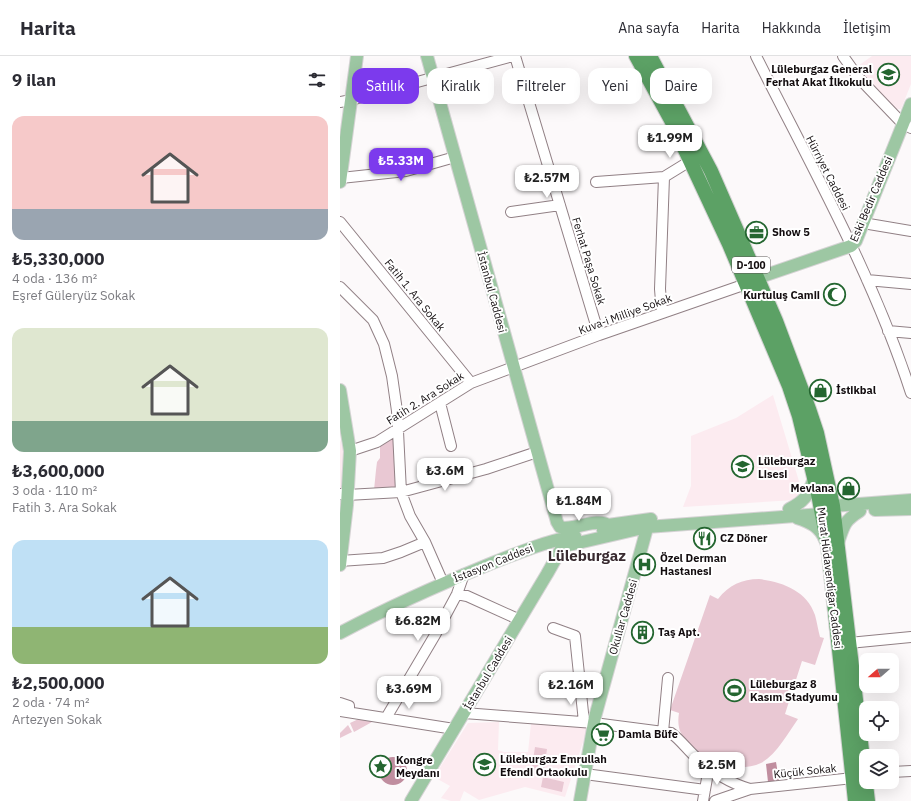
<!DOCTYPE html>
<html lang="tr">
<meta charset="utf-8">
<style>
:root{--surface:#fff;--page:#f7f7f7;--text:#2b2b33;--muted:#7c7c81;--line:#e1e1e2;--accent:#7c3aed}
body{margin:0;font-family:"IBM Plex Sans",sans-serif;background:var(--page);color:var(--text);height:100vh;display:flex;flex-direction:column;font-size:15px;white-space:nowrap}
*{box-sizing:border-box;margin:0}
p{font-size:13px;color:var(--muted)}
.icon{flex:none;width:22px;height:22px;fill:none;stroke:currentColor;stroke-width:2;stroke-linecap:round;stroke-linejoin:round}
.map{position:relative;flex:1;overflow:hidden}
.panel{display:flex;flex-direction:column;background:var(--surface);width:340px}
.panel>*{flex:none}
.guide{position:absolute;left:12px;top:12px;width:380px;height:36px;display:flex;gap:8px}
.needle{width:26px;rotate:250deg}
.controls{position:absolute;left:519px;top:597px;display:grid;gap:8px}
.controls a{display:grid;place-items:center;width:40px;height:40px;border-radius:8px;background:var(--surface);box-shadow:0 4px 16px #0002;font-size:20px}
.price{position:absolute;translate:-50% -34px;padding:0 9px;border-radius:8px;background:#fff;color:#222;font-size:13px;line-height:26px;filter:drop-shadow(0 1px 2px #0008)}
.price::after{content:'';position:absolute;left:50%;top:24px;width:12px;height:9px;margin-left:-6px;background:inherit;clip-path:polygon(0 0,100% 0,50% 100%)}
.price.active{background:var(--accent);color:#fff}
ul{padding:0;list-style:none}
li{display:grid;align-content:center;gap:8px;height:212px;padding:0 12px}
li span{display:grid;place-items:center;height:124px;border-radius:12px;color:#555}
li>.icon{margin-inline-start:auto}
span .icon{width:72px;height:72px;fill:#fffc;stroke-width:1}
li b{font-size:17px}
h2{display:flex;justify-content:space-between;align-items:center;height:48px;padding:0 12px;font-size:17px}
.chip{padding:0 14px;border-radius:12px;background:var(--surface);box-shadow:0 4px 16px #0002;font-size:14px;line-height:36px}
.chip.active{background:var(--accent);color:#fff}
header{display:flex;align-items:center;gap:24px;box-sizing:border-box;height:56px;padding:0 20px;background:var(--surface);border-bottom:1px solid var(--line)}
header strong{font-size:19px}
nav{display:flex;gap:22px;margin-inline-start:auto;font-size:14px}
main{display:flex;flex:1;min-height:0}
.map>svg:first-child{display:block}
</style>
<header>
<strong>Harita</strong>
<nav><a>Ana sayfa</a><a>Harita</a><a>Hakkında</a><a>İletişim</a></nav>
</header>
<main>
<section class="panel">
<h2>9 ilan<svg class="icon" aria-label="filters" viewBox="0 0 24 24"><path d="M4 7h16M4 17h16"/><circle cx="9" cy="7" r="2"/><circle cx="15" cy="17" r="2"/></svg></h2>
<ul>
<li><span style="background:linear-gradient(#f6c9c9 75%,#9aa5b1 0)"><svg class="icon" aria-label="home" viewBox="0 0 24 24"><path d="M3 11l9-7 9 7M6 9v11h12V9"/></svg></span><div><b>₺5,330,000</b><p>4 oda · 136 m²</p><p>Eşref Güleryüz Sokak</p></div></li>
<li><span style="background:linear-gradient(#dfe7d0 75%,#7fa58c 0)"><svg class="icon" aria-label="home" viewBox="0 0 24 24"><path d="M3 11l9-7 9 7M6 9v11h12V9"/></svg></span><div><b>₺3,600,000</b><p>3 oda · 110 m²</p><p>Fatih 3. Ara Sokak</p></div></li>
<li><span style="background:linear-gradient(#bfe0f5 70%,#8fb573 0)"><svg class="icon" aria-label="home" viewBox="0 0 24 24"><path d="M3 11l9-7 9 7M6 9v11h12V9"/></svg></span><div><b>₺2,500,000</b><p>2 oda · 74 m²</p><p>Artezyen Sokak</p></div></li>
</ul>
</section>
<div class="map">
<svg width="571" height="745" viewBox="0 0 571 745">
<rect width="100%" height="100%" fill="#fcf9fa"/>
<!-- built -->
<path fill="#fcebf0" d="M532,0H571V28L561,53H556L537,34L518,10Z
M433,339L461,432L455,444L343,451L351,430V380L396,362Z
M0,383L4,396L2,435H0Z
M159,666L158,694L164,696H188L191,668L248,671L225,741L185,731L139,744L124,735L120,745H111L101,742L110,730L94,721L128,667Z"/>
<!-- green -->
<path fill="#e9c8d3" d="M55,381L59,432L34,434L36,414L37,406L40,402V387Z
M419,523C443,526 467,535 475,559C477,566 478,574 480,581L484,582L475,609L462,605L445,658L458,663C448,677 437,698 421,707C402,716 375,710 359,699C355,696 352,691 349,688C345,684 342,680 340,675C338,669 338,663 339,657L330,654L370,539L378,543C389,529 402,523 419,523Z
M25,660L32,666L14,676L10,667Z
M8,669L12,676L0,682V677Z
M195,691L207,693L203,720L191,718Z
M203,721L224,726L222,736L201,731Z"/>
<!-- water -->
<path fill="#c08e9f" d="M39 715a14 14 0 1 1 28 0a14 14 0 1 1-28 0Z
M436,706L439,724L428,726L426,708Z"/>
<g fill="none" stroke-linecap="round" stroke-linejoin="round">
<defs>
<path id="minor" d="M175,0L259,279
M416,0C471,110 533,219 571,337
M503,0L518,21L563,68L571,72
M0,46L11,44L173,0
M324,121L350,105
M1,122L66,115L115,101
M256,126L324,121
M171,156L220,149
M0,166L131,327
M523,167L571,175
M527,224L571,228
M0,231L33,264L44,288L52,320L57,355L61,436L70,460L85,486L103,527
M322,257L320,233L324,121
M548,275L571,277
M100,347L111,390
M10,395L37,386L131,327L259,279L406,228
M0,438L7,439L61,436L146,413L197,396
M0,505L43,502L61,496L85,486
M117,538L127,540L180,564
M213,572L235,580L244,666
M509,587L571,581
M0,647L9,650V656
M0,655L114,673
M124,657L254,667L331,677C341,684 348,695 358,703C372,716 392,728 410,733
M46,662L95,579L117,538L124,518
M323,676L328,622
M552,716L571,715
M245,718L365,734
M363,745L369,711
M375,745L410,733L513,722"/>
<path id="major" d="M87,0L217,466L220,471C234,475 257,461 268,469
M0,126L17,0
M417,222L511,190L516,185L571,48
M0,334L10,395L7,449L0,509
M493,450L571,444
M449,453C465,445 468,440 474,422
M535,454L571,453
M457,462C470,466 480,471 485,484
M263,474L266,473L268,469L311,463
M498,487C504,469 504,465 520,455
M0,577C47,552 96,530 145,510C175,498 203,486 235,480
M71,745L207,518L220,495L225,490L307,471L482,458
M240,745L255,661L309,465"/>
<path id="highway" d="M296,0L332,66L389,188L449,330L459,360L478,438L488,490L515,745
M310,0L371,115L395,170L436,265L469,353L477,377L493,450L528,745"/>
</defs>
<!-- minor casing -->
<use href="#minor" stroke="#918085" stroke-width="12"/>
<!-- major casing -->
<use href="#major" stroke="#d5d3d4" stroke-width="14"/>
<!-- highway casing -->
<use href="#highway" stroke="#d5d3d4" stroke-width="16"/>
<!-- minor -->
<use href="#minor" stroke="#fff" stroke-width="10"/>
<!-- major -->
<use href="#major" stroke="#9dc7a3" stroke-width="12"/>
<!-- highway -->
<use href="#highway" stroke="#5ca165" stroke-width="14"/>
</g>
<!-- icons -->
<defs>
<symbol id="school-ring" viewBox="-11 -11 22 22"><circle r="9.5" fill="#fff" stroke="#246630" stroke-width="1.5"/><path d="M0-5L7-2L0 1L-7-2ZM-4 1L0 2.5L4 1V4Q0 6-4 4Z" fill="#246630"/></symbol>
<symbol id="office-ring" viewBox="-11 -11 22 22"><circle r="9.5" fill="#fff" stroke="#246630" stroke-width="1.5"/><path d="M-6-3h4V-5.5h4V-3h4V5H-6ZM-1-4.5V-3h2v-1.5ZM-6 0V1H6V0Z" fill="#246630"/></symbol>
<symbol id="mosque-ring" viewBox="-11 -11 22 22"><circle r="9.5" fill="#fff" stroke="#246630" stroke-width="1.5"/><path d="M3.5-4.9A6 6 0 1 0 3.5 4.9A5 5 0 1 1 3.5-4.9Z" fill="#246630"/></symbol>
<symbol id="shop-ring" viewBox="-11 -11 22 22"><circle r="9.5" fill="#fff" stroke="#246630" stroke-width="1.5"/><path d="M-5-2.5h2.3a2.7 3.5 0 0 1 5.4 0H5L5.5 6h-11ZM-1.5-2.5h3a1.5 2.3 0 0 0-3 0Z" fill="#246630"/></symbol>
<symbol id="restaurant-ring" viewBox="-11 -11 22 22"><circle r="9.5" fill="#fff" stroke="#246630" stroke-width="1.5"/><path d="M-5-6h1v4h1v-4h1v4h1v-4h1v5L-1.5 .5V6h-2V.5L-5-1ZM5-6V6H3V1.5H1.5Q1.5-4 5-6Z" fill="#246630"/></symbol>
<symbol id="hospital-ring" viewBox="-11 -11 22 22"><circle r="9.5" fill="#fff" stroke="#246630" stroke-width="1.5"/><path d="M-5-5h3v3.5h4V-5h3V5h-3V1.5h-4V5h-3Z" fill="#246630"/></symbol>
<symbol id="building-ring" viewBox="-11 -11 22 22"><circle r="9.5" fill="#fff" stroke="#246630" stroke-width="1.5"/><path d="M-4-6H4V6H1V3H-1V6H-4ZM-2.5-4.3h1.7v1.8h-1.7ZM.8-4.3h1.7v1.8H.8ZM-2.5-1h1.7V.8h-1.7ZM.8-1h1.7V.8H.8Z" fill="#246630"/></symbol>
<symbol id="stadium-ring" viewBox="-11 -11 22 22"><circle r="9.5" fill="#fff" stroke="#246630" stroke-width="1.5"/><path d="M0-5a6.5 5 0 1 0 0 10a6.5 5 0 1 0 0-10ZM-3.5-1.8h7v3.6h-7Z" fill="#246630"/></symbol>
<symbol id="supermarket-ring" viewBox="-11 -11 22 22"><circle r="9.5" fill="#fff" stroke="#246630" stroke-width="1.5"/><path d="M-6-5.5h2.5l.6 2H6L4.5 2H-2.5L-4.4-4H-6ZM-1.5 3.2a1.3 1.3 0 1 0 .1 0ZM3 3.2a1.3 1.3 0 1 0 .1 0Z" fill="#246630"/></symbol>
<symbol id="sight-ring" viewBox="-11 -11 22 22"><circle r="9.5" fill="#fff" stroke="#246630" stroke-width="1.5"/><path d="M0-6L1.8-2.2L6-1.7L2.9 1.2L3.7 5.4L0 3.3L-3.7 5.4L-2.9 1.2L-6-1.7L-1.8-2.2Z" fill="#246630"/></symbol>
</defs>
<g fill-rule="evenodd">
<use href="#school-ring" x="536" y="6" width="25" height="25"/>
<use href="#office-ring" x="404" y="164" width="25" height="25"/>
<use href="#mosque-ring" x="482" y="226" width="25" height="25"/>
<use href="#shop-ring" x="468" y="322" width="25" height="25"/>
<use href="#school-ring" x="390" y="398" width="25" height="25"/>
<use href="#shop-ring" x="496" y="420" width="25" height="25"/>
<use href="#restaurant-ring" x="352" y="470" width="25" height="25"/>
<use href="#hospital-ring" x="292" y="496" width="25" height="25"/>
<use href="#building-ring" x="290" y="564" width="25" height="25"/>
<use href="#stadium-ring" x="382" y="622" width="25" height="25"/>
<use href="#supermarket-ring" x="250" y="666" width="25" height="25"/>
<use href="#school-ring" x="132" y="696" width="25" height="25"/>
<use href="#sight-ring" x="28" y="698" width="25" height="25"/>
</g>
<g text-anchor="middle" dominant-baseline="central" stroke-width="4" stroke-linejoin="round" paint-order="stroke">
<!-- shield labels -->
<rect fill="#fff" stroke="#5a5657" stroke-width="1" x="392" y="201" width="38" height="16" rx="3"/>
<g font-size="10" font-weight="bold" fill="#130d0f">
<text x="411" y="209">D-100</text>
</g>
<!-- poi labels -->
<g font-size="11" font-weight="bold" fill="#130d0f" stroke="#fff" text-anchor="start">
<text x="532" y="13" text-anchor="end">Lüleburgaz General<tspan x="532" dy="13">Ferhat Akat İlkokulu</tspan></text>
<text x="432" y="176">Show 5</text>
<text x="480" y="239" text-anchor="end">Kurtuluş Camii</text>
<text x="496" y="334">İstikbal</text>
<text x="418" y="405">Lüleburgaz<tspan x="418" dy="13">Lisesi</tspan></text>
<text x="494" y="432" text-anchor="end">Mevlana</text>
<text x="380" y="482">CZ Döner</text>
<text x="320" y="502">Özel Derman<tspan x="320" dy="13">Hastanesi</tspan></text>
<text x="318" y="576">Taş Apt.</text>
<text x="410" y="628">Lüleburgaz 8<tspan x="410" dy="13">Kasım Stadyumu</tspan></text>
<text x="278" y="678">Damla Büfe</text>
<text x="160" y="703">Lüleburgaz Emrullah<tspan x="160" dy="13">Efendi Ortaokulu</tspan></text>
<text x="56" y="704">Kongre<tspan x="56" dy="13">Meydanı</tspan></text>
</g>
<!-- street labels -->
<g font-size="11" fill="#130d0f" stroke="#fff">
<text transform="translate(488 117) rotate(63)">Hürriyet Caddesi</text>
<text transform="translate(531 143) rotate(-67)">Eski Bedir Caddesi</text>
<text transform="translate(249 205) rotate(73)">Ferhat Paşa Sokak</text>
<text transform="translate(152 236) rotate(75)">İstanbul Caddesi</text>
<text transform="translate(75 239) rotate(51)">Fatih 1. Ara Sokak</text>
<text transform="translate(285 258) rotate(-20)">Kuva-i Milliye Sokak</text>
<text transform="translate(85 342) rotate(-32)">Fatih 2. Ara Sokak</text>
<text transform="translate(153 507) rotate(-22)">İstasyon Caddesi</text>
<text transform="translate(490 522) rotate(83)">Murat Hüdavendigar Caddesi</text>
<text transform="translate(283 561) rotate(-74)">Okullar Caddesi</text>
<text transform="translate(148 617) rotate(-59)">İstanbul Caddesi</text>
<text transform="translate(465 715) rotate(-6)">Küçük Sokak</text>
</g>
<!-- district labels -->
<g font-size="15" font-weight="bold" fill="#392b30" stroke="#fff">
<text x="247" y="499">Lüleburgaz</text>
</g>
</g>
</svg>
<div class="controls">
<a><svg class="needle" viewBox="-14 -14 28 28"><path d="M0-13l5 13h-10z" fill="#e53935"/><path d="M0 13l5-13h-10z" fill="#7c7c81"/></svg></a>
<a><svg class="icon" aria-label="locate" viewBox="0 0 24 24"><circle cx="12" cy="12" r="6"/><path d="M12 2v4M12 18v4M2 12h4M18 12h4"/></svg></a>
<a><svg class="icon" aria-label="layers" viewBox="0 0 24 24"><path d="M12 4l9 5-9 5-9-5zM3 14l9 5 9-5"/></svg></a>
</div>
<b class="price" style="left:330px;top:103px">₺1.99M</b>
<b class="price active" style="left:61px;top:126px">₺5.33M</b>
<b class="price" style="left:207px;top:143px">₺2.57M</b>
<b class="price" style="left:105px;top:436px">₺3.6M</b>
<b class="price" style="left:239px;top:466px">₺1.84M</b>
<b class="price" style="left:78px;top:586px">₺6.82M</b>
<b class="price" style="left:231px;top:650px">₺2.16M</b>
<b class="price" style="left:69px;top:654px">₺3.69M</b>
<b class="price" style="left:377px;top:730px">₺2.5M</b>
<div class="guide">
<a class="chip active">Satılık</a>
<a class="chip">Kiralık</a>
<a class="chip">Filtreler</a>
<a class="chip">Yeni</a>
<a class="chip">Daire</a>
</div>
</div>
</main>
